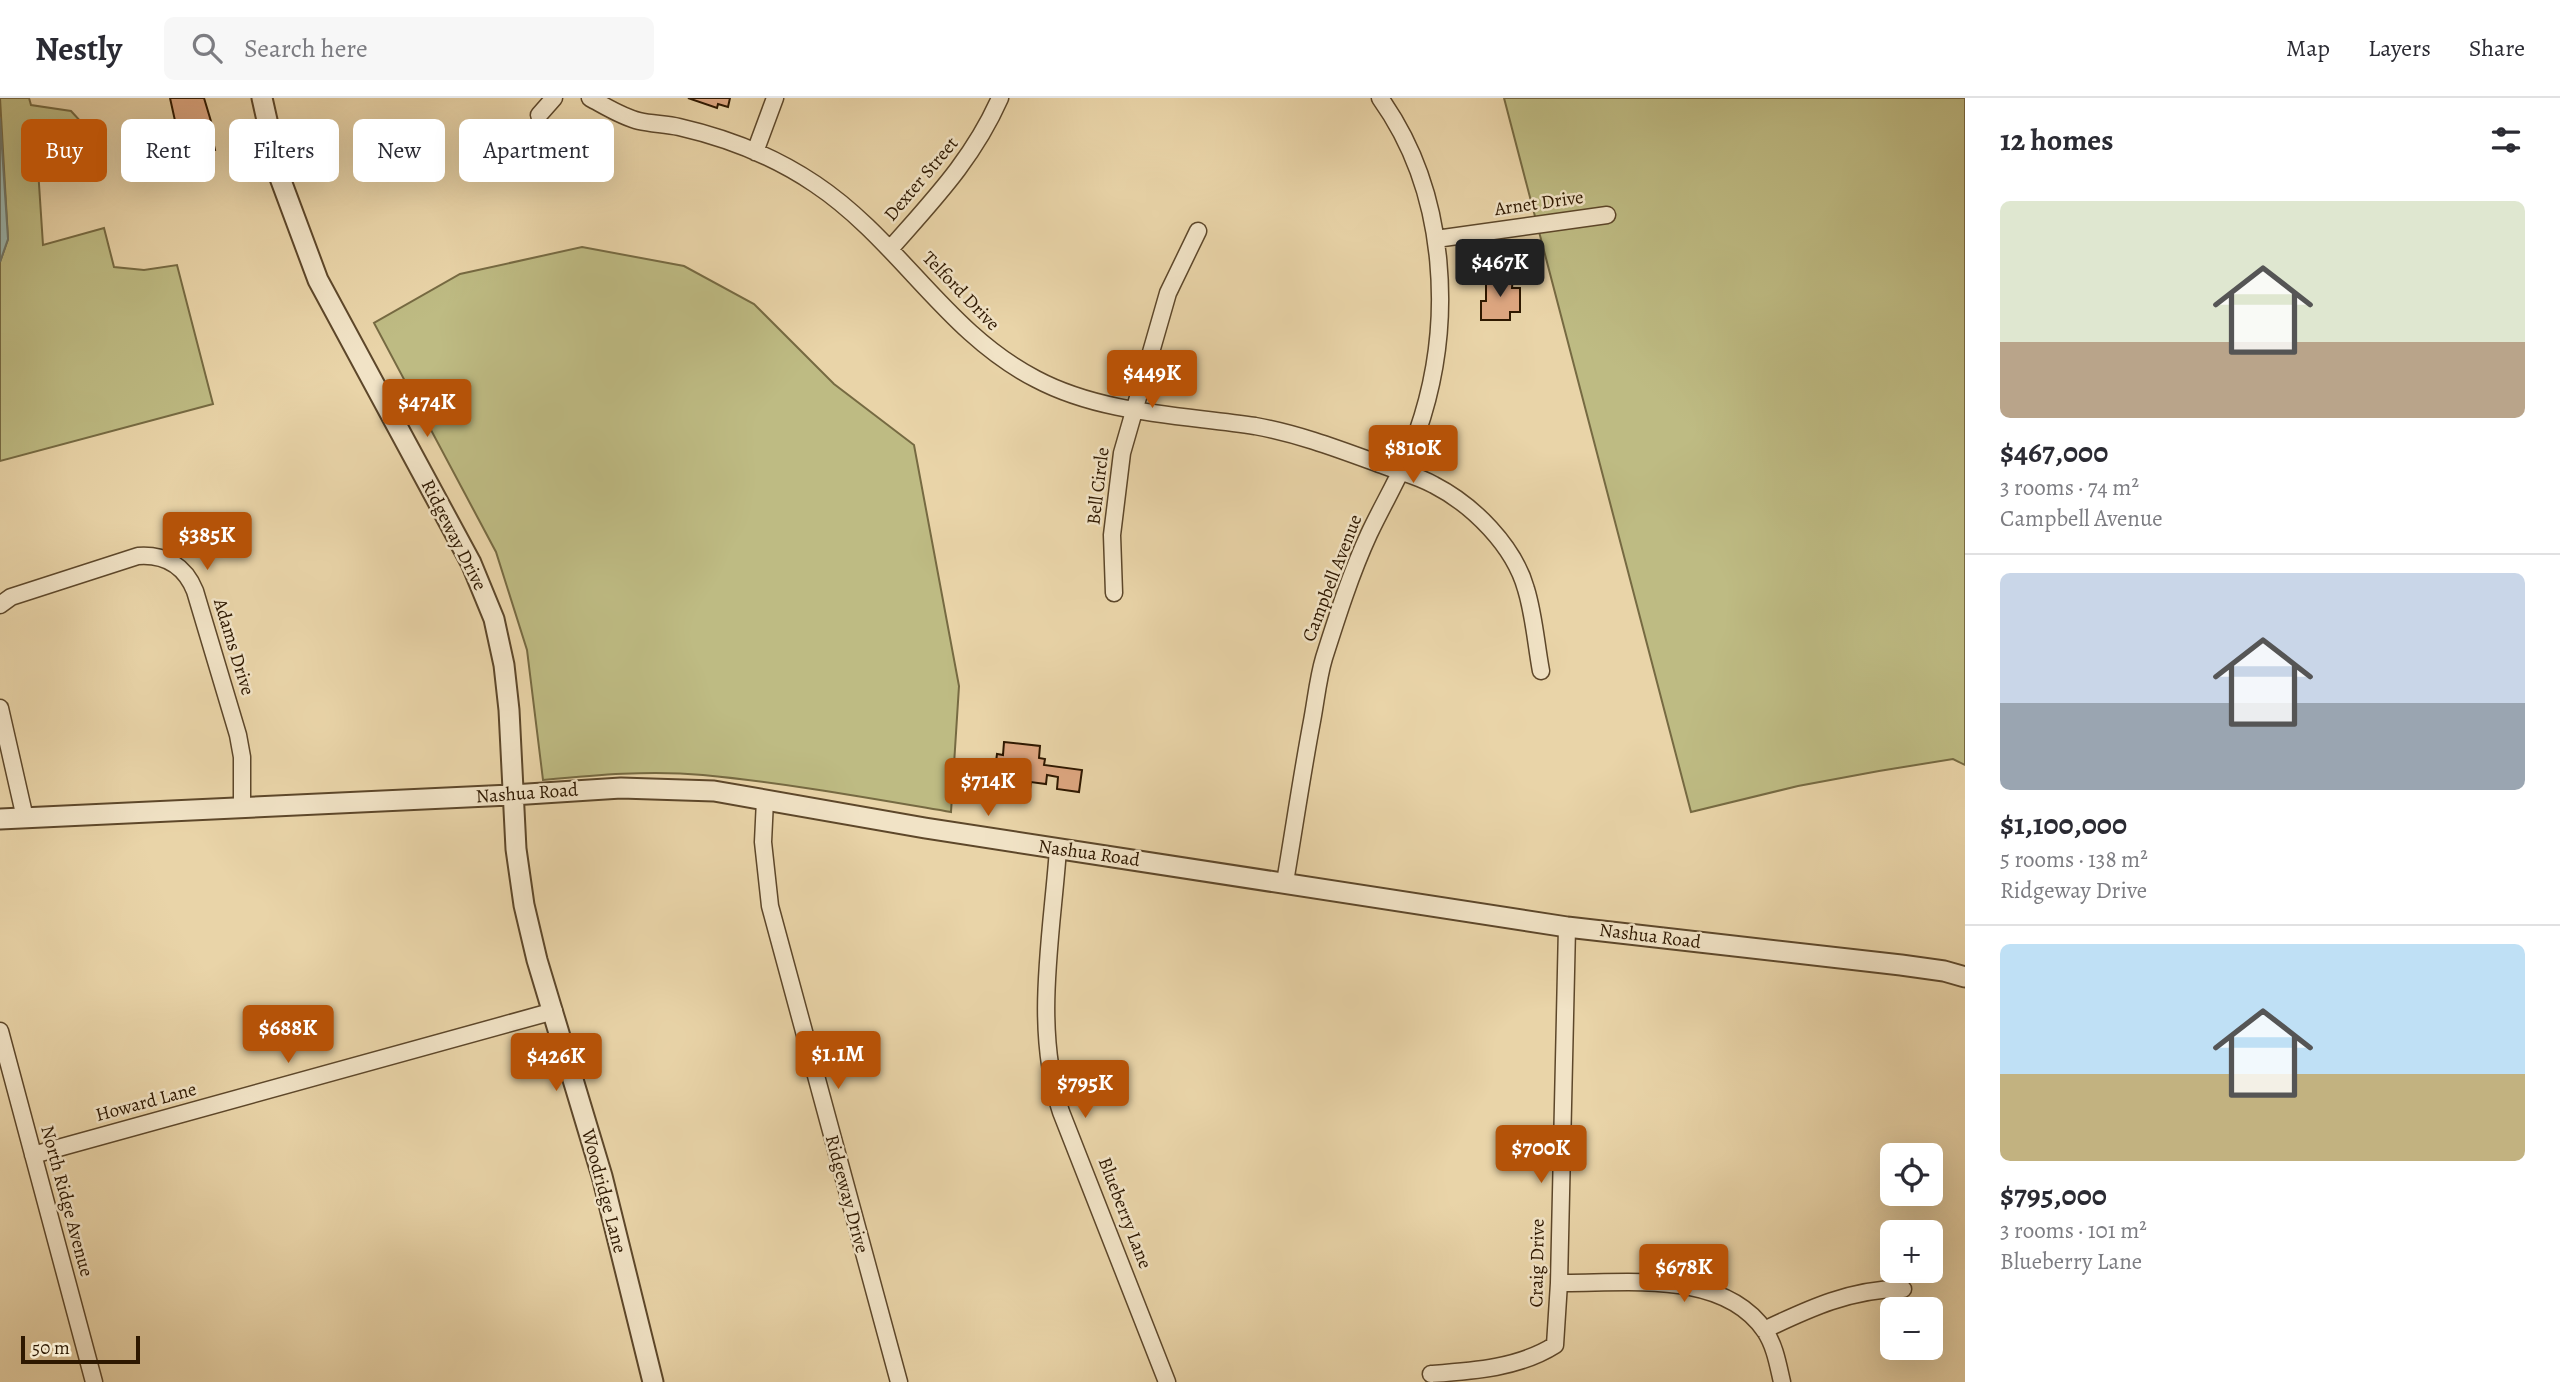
<!DOCTYPE html>
<meta charset="utf-8">
<style>
:root{--surface:#fff;--page:#f7f7f7;--text:#2b2b33;--muted:#7c7c81;--line:#e1e1e2;--accent:#b45309}
body{margin:0;font-family:Alegreya,serif;background:var(--page);color:var(--text);height:100vh;display:flex;flex-direction:column;font-size:26px;white-space:nowrap}
*{box-sizing:border-box;margin:0}
p{font-size:23px;color:var(--muted)}
.icon{flex:none;width:38px;height:38px;fill:none;stroke:currentColor;stroke-width:2;stroke-linecap:round;stroke-linejoin:round}
.map{position:relative;flex:1;overflow:hidden}
.details{display:flex;flex-direction:column;background:var(--surface);width:595px}
.details>*{flex:none}
.banner{position:absolute;left:21px;top:21px;width:665px;height:63px;display:flex;gap:14px}
.buttons{position:absolute;left:1880px;top:1045px;display:grid;gap:14px}
.buttons a{display:grid;place-items:center;width:63px;height:63px;border-radius:10px;background:var(--surface);box-shadow:0 7px 28px #0002;font-size:35px}
.scale{position:absolute;left:21px;bottom:18px;width:119px;box-sizing:border-box;padding-left:7px;border:4px solid #2e1800;border-top:0;font-size:19px;line-height:24px;white-space:nowrap;color:#2e1800;-webkit-text-stroke:5px #f1e3c6;paint-order:stroke}
.price{position:absolute;translate:-50% -60px;padding:0 16px;border-radius:7px;background:var(--accent);color:#fff;font-size:23px;line-height:46px;filter:drop-shadow(0 2px 4px #0008)}
.price::after{content:'';position:absolute;left:50%;top:42px;width:21px;height:16px;margin-left:-10px;background:inherit;clip-path:polygon(0 0,100% 0,50% 100%)}
.price.on{background:#222;color:#fff}
ul{padding:0;list-style:none}
li{display:grid;align-content:center;gap:14px;height:371px;padding:0 35px}
li+li{border-top:2px solid var(--line)}
li span{display:grid;place-items:center;height:217px;border-radius:10px;color:#555}
li>.icon{margin-inline-start:auto}
span .icon{width:126px;height:126px;fill:#fffc;stroke-width:1}
li b{font-size:30px}
h2{display:flex;justify-content:space-between;align-items:center;height:84px;padding:0 35px;font-size:30px}
.chip{padding:0 24px;border-radius:10px;background:var(--surface);box-shadow:0 7px 28px #0002;font-size:24px;line-height:63px}
.chip.on{background:var(--accent);color:#fff}
header{display:flex;align-items:center;gap:42px;box-sizing:border-box;height:98px;padding:0 35px;background:var(--surface);border-bottom:2px solid var(--line)}
header strong{font-size:33px}
nav{display:flex;gap:38px;margin-inline-start:auto;font-size:24px}
.search{width:490px;height:63px;background:var(--page);display:flex;align-items:center;gap:18px;box-sizing:border-box;padding:0 24px;border-radius:10px;color:var(--muted);font-size:26px}
main{display:flex;flex:1;min-height:0}
.map>svg:first-child{display:block}
</style>
<header>
<strong>Nestly</strong>
<div class="search"><svg class="icon" aria-label="search" viewBox="0 0 24 24"><circle cx="10" cy="10" r="6"/><path d="M15 15l6 6"/></svg>Search here</div>
<nav><a>Map</a><a>Layers</a><a>Share</a></nav>
</header>
<main>
<div class="map">
<svg width="1965" height="1284" viewBox="0 0 1965 1284">
<rect width="100%" height="100%" fill="#e9d4a8"/>
<filter id="stains"><feTurbulence type="fractalNoise" baseFrequency=".00286" numOctaves="4"/><feColorMatrix values="0 0 0 0 .2 0 0 0 0 .09 0 0 0 0 .02 0 0 0 .5 -.17"/></filter>
<radialGradient id="worn" r=".72"><stop offset=".6" stop-color="#630" stop-opacity="0"/><stop offset="1" stop-color="#630" stop-opacity=".3"/></radialGradient>
<!-- green -->
<path fill="#bebb83" stroke="#766a42" stroke-width="2" d="M0,0H29L31,7L71,13L84,27L83,50L69,61L38,71L43,147L104,130L114,169L144,172L177,167L213,306L0,363V164L8,141Z
M1504,0H1965V667L1953,661L1879,673L1798,688L1691,714Z
M582,149L684,168L754,206L834,286L914,347L959,588L951,714C869,700 786,685 703,677C649,672 596,677 543,682L527,552L496,454L374,225L460,176Z"/>
<!-- water -->
<path fill="#9ab7b1" stroke="#6f776a" stroke-width="2" d="M0,20L8,141L0,164Z"/>
<!-- building -->
<path fill="#dea781" stroke="#2e1800" stroke-width="2" d="M170,0H204L213,30H210L215,52L183,59Z
M688,0H730L728,9L718,6L717,10Z
M1486,178H1513L1512,190H1520V214H1510V222H1481V203H1486Z
M1004,644L1040,648L1039,660L1045,661L1044,667L1082,672L1079,694L1057,691L1058,679L1047,677L1046,686L1031,684L1030,691L1017,689L1018,682L994,679L997,656L1003,657Z"/>
<g fill="none" stroke-linecap="round" stroke-linejoin="round">
<defs>
<path id="minor" d="M590,0C605,8 622,19 639,23C652,26 666,26 679,29C727,40 775,59 815,86C899,142 946,235 1036,281C1102,316 1182,317 1255,328C1300,336 1341,352 1385,368C1401,374 1418,378 1434,387C1473,407 1514,448 1526,491C1534,517 1536,546 1541,573
M539,17L554,0
M755,54L775,0
M1436,141L1607,117
M891,150C934,101 973,61 1000,0
M1114,495L1112,437L1122,355L1168,195L1198,133
M0,507L11,499L138,458C165,456 185,468 195,493L238,637L242,659V710
M0,610L25,720
M765,702L763,744L770,808L899,1284
M1058,751C1052,837 1033,930 1061,1014L1167,1284
M1285,784C1294,731 1302,676 1312,623C1316,602 1318,580 1324,560C1337,519 1351,475 1369,436C1385,402 1405,370 1417,335C1455,227 1448,95 1380,0
M0,933L94,1284
M33,1057L554,913
M1559,1185C1625,1186 1723,1171 1765,1233C1775,1248 1778,1267 1782,1284
M1764,1232C1808,1211 1853,1190 1903,1191
M1431,1276C1473,1273 1519,1270 1555,1247L1559,1185L1567,829"/>
<path id="tertiary" d="M262,0L280,80L318,182L471,465L494,521L504,567L509,612L516,751L524,807L537,862L602,1078L653,1284
M0,721L512,697L621,690L714,693L925,730L1567,829L1901,867L1944,873L1965,879"/>
</defs>
<!-- minor casing -->
<use href="#minor" stroke="#5d472a" stroke-width="19"/>
<!-- tertiary casing -->
<use href="#tertiary" stroke="#5d472a" stroke-width="23"/>
<!-- minor -->
<use href="#minor" stroke="#f1e3c6" stroke-width="16"/>
<!-- tertiary -->
<use href="#tertiary" stroke="#f1e3c6" stroke-width="19"/>
</g>
<g text-anchor="middle" dominant-baseline="central" stroke-width="5" stroke-linejoin="round" paint-order="stroke">
<!-- street labels -->
<g font-size="19" fill="#2e1800" stroke="#f1e3c6">
<text transform="translate(921 81) rotate(-50)">Dexter Street</text>
<text transform="translate(1539 105) rotate(-8)">Arnet Drive</text>
<text transform="translate(961 193) rotate(46)">Telford Drive</text>
<text transform="translate(1098 388) rotate(-83)">Bell Circle</text>
<text transform="translate(454 437) rotate(63)">Ridgeway Drive</text>
<text transform="translate(1332 480) rotate(-69)">Campbell Avenue</text>
<text transform="translate(234 549) rotate(73)">Adams Drive</text>
<text transform="translate(527 695) rotate(-4)">Nashua Road</text>
<text transform="translate(1089 755) rotate(8)">Nashua Road</text>
<text transform="translate(1650 838) rotate(7)">Nashua Road</text>
<text transform="translate(146 1004) rotate(-15)">Howard Lane</text>
<text transform="translate(604 1093) rotate(75)">Woodridge Lane</text>
<text transform="translate(847 1096) rotate(75)">Ridgeway Drive</text>
<text transform="translate(67 1103) rotate(75)">North Ridge Avenue</text>
<text transform="translate(1125 1115) rotate(69)">Blueberry Lane</text>
<text transform="translate(1537 1165) rotate(-89)">Craig Drive</text>
</g>
</g>
<rect width="100%" height="100%" filter="url(#stains)"/>
<rect width="100%" height="100%" fill="url(#worn)"/>
</svg>
<div class="buttons">
<a><svg class="icon" aria-label="locate" viewBox="0 0 24 24"><circle cx="12" cy="12" r="6"/><path d="M12 2v4M12 18v4M2 12h4M18 12h4"/></svg></a>
<a>+</a>
<a>−</a>
</div>
<div class="scale">50 m</div>
<b class="price on" style="left:1500px;top:201px">$467K</b>
<b class="price" style="left:1152px;top:312px">$449K</b>
<b class="price" style="left:427px;top:341px">$474K</b>
<b class="price" style="left:1413px;top:387px">$810K</b>
<b class="price" style="left:207px;top:474px">$385K</b>
<b class="price" style="left:988px;top:720px">$714K</b>
<b class="price" style="left:288px;top:967px">$688K</b>
<b class="price" style="left:838px;top:993px">$1.1M</b>
<b class="price" style="left:556px;top:995px">$426K</b>
<b class="price" style="left:1085px;top:1022px">$795K</b>
<b class="price" style="left:1541px;top:1087px">$700K</b>
<b class="price" style="left:1684px;top:1206px">$678K</b>
<div class="banner">
<a class="chip on">Buy</a>
<a class="chip">Rent</a>
<a class="chip">Filters</a>
<a class="chip">New</a>
<a class="chip">Apartment</a>
</div>
</div>
<section class="details">
<h2>12 homes<svg class="icon" aria-label="filters" viewBox="0 0 24 24"><path d="M4 7h16M4 17h16"/><circle cx="9" cy="7" r="2"/><circle cx="15" cy="17" r="2"/></svg></h2>
<ul>
<li><span style="background:linear-gradient(#dfe7d0 65%,#b9a48a 0)"><svg class="icon" aria-label="home" viewBox="0 0 24 24"><path d="M3 11l9-7 9 7M6 9v11h12V9"/></svg></span><div><b>$467,000</b><p>3 rooms · 74 m²</p><p>Campbell Avenue</p></div></li>
<li><span style="background:linear-gradient(#c9d6e8 60%,#9aa5b1 0)"><svg class="icon" aria-label="home" viewBox="0 0 24 24"><path d="M3 11l9-7 9 7M6 9v11h12V9"/></svg></span><div><b>$1,100,000</b><p>5 rooms · 138 m²</p><p>Ridgeway Drive</p></div></li>
<li><span style="background:linear-gradient(#bfe0f5 60%,#c2b280 0)"><svg class="icon" aria-label="home" viewBox="0 0 24 24"><path d="M3 11l9-7 9 7M6 9v11h12V9"/></svg></span><div><b>$795,000</b><p>3 rooms · 101 m²</p><p>Blueberry Lane</p></div></li>
</ul>
</section>
</main>
